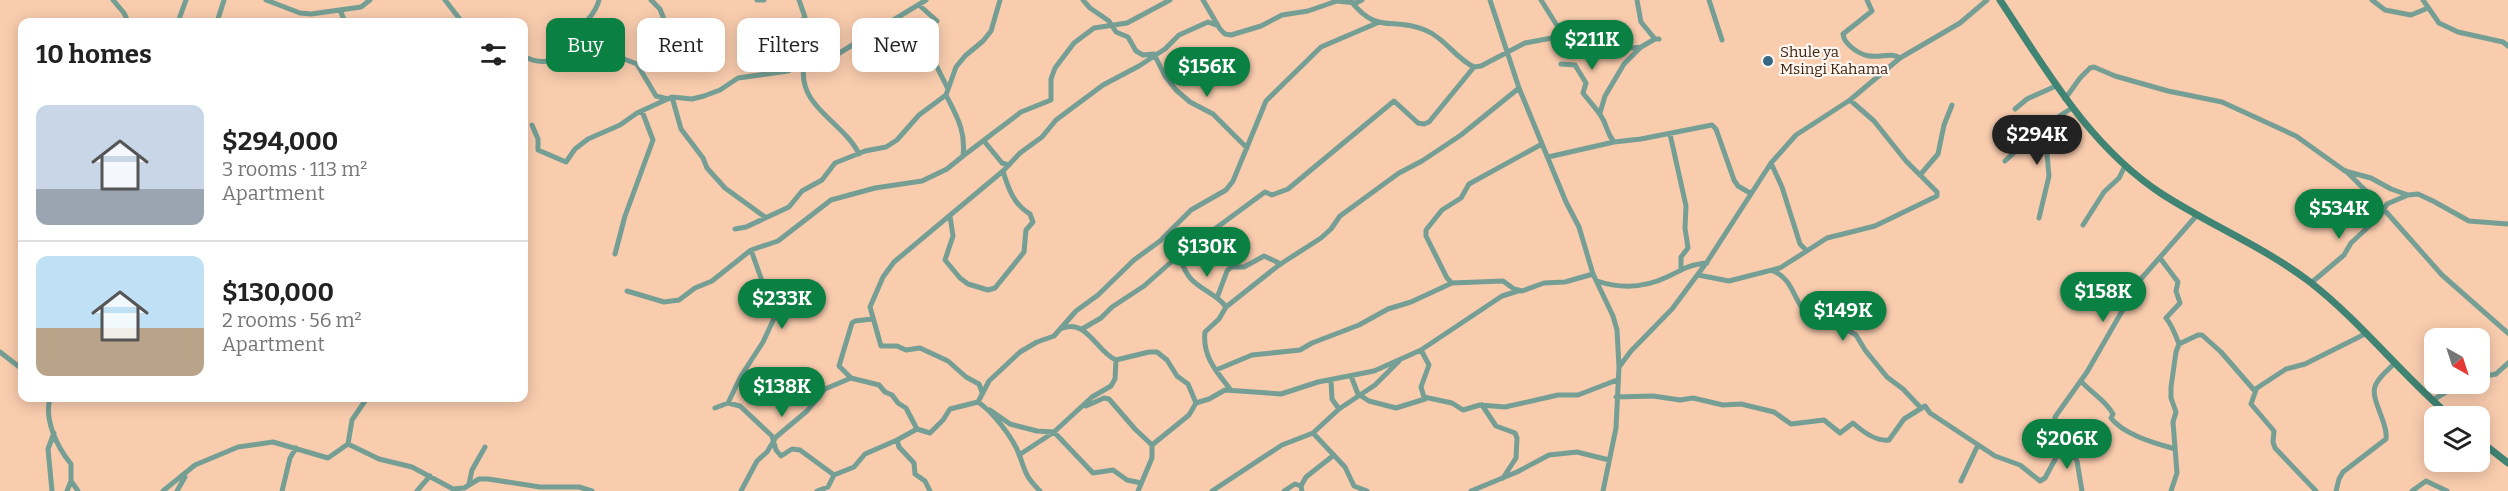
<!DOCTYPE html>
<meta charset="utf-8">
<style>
:root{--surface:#fff;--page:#f6f6f6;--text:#222;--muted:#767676;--line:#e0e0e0;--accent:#0b8043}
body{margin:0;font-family:Bitter,serif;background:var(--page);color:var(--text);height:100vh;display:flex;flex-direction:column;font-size:22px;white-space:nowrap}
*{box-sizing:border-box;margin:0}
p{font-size:20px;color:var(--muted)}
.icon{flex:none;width:33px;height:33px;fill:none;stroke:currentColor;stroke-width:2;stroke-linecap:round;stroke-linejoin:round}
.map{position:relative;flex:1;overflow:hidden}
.sheet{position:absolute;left:18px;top:18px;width:510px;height:384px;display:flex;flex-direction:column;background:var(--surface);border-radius:12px;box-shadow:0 3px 15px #0003}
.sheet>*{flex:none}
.guide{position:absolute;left:546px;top:18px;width:570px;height:54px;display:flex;gap:12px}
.needle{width:39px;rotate:141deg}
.controls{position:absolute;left:2424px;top:328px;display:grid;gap:12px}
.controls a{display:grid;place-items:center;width:66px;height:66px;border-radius:12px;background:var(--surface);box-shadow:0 3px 15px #0003;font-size:30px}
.price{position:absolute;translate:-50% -51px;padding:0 14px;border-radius:21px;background:var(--accent);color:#fff;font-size:20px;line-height:39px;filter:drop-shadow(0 2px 3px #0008)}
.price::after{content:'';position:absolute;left:50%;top:36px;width:18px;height:14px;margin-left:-9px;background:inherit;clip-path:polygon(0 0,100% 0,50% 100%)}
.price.selected{background:#222;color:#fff}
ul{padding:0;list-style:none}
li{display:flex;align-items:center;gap:18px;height:150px;padding:0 18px}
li+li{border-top:2px solid var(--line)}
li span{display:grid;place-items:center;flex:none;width:168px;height:120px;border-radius:12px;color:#555}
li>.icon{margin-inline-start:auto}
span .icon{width:72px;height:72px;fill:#fffc;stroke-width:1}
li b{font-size:26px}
h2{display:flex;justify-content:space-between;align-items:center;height:72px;padding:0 18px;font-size:26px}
.tag{padding:0 21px;border-radius:12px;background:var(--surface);box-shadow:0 3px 15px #0003;font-size:21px;line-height:54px}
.tag.selected{background:var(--accent);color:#fff}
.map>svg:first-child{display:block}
</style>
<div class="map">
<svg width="2508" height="491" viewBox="0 0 2508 491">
<rect width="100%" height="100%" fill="#f9ccae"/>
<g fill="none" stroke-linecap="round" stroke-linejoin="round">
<!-- street -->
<path stroke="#759f94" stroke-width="5" d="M113,0L124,13L128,22
M266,0L300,13L311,14L361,7L370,0
M445,0L462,22
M651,0L660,9L667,27L683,46L685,61
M757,0H764
M799,0L805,17L799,23V31L811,60H828L926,0
M1083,0L1090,8L1109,21L1116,32L1128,37L1136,51L1143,55L1154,54L1165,76L1176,90L1190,102L1213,114L1247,148
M1203,0L1220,29L1225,34L1231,35L1261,26L1282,15L1308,11L1337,1L1356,3L1362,0
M1350,0C1378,36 1391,16 1425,30C1445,38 1455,58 1474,67L1481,66L1525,43L1552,38L1568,35L1580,42L1599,40L1614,46L1632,48L1641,47L1655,39H1659
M1490,0L1519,88L1566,202L1579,227L1593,274L1613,316L1617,330L1619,367
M1541,0L1556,24L1568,35
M1637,0L1641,22L1655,39
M1709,0L1722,40
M1867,0L1872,11L1843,34C1844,40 1846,42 1850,46C1872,66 1887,49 1900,58
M2372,0L2385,10L2411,15L2428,8
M2423,0L2439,23L2458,32L2503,42L2508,46
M919,5L937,21
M340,10L345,22
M891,21L906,39L928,51L927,61L937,67L948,89
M178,22L186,0
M217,22L224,0
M580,33L616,50L624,59L637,64L656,96L668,99
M524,56C541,67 567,61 577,41C579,37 579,32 582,28C588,18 596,13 599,0
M1561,64L1575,65L1586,83L1583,93C1589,101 1596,108 1601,116C1608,126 1605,131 1614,142
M804,65C797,107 843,121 859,154
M946,95L956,67L965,56L983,41L991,31L1000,0
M672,97L681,129L703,158L707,168L725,188L765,217
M2065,99L2080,78L2090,68L2094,67L2115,76L2168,91L2222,102L2296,136L2345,171L2371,178L2391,189L2408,195
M2015,109L2027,99L2056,86
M1600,113L1605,96L1624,64L1641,47
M532,125L538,139V150L566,162L575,149L588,139L620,125L637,113L672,97L692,99L704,96L720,90L738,78L788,71L811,60
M1670,134L1686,206L1685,228L1688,248L1681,257V268
M984,141L1002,163L1009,165
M963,156L1021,112L1051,100V79L1055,68L1074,43L1094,28L1127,23L1170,0
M1548,157L1614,142L1641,139L1712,125L1716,129L1734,180L1738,186L1750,193
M2005,161L2042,127L2072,108
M1771,163L1782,187L1800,244L1806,250
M2346,171L2380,205L2442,275L2508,333
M1920,175L1938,154L1944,125L1952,105
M950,216L953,236L945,260L960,278L968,284L988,290L995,288L1024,252L1026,230L1033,222L1030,214C1014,205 1008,188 1003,171
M2039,218L2049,176L2046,143L2053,120
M2083,225L2104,192L2119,178L2125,166
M615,254L625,216L653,140L642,111
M1178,256C1184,264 1183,271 1192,280C1203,291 1218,295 1226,307
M2160,258L2178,282L2176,291L2180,303L2166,318C2171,324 2176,336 2179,344L2176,352L2171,387V398L2176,412L2173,422L2177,473L2171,491
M1773,271C1791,278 1792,294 1803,309L1829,319L1856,335L1865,350L1887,377L1903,389L1920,407
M1698,275L1729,281L1780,268L1827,238L1875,226L1937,196V192L1906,161L1874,121L1850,100
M1597,281C1621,289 1644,288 1667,277C1684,269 1687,265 1707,263
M1452,283L1447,278L1426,236V230L1442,210L1461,198L1469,184L1542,144
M2311,283L2344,255L2351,243L2380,216L2387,204L2408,195L2418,194L2433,201L2469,221L2508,224
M627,291L664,302L679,300L695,288L712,281L751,250L778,241L831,200L875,188L922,181L947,169L963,156C966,131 957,117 946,95L919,115L897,140L886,147L865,151L835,163L822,180L802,191L789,207L746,227L735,229
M1217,298L1227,271L1231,267H1244L1264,256L1281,264
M872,319L855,321L852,323L839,366L851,378L879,385L885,392L892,395L898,403L906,408L917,429
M1063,328C1087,319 1097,352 1116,360L1149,352H1157L1167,360L1177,376L1188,384L1196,403
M1082,329L1101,318L1112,307L1144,286L1178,256L1265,192L1272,195L1288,189L1394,101L1418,123L1424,124L1429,122L1474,67
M2179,344L2198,335H2202L2221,352L2254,390L2286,369L2305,364L2365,334
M1421,350L1429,365L1421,387L1424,397L1452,403L1463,410L1480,405L1505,407L1558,395H1578L1617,380
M0,352L22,369
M1216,370L1252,355L1300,350L1312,343L1359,325L1388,309L1411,302L1452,283L1503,281L1514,289L1522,291L1544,283L1565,282L1593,274
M1351,376L1358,394L1369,401L1396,408L1425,399
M2480,377L2496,374L2508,363
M1331,381L1332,399L1339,409
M2081,381C2091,393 2106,400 2113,414L2111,418C2124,435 2155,443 2175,449
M1230,389C1217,372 1202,356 1205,332L1219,319L1226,307L1279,265L1321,238L1331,229L1340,216L1399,173L1422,161L1461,135L1519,88
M2256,390L2251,404L2274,431L2273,442L2275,448L2316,491
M982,392L979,384L966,377L948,361L920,348L906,350L897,346H881L870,307L883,277L894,262L1003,171L1020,153L1042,137L1056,120L1103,85L1139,66L1165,49L1179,35L1208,22L1216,25
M1616,397L1653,396L1680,400L1693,398L1723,405L1741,404L1774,412L1791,424L1824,420L1840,433L1853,423C1862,431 1877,442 1889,440L1904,419L1925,406L1930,413L1995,456L2020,465L2040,481L2045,478L2064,443
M50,398C44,420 57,447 71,464V481L67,491
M2433,400L2459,384
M978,402C993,412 1013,438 1019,454C1026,473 1025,476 1040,491
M728,403L741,376L763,342L778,310L774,305L777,298L762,281L751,250
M1482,405L1496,426L1515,433L1517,438L1516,458L1503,478
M1086,406L1104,398L1109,399L1135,429L1152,445
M715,408L728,403L740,406L772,436L776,450L781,456L792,449L800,450L834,475
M990,410L1010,424L1037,431L1054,432L1093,473L1113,470L1127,480L1141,483
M1313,433L1345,467L1354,486L1367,491
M348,444L352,420L367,398
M1019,455L1054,432L1092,397L1111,386L1115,379L1116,360
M71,481L78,491
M1961,481L1978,445
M469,484L472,470L485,447
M52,491L48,449L54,433
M163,491L195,465L238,447L273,442L328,458L348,444L379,459L412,467L453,489L464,488L479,479H488L540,487H579L592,491
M177,491L185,477
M282,491L290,458L296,448
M417,491L430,476
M741,491L757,461L767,452L776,437L807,411L825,389L851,378
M817,491L828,487L834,475L854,467L865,454L897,440
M930,491L925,481L915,474L914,463L899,447L897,440L917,429L930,433L943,420L950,409L978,402L989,381L1020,352L1037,342L1054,336L1076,311L1098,295L1134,260L1160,241L1191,210L1226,190L1233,181L1266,101L1321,47L1377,23
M1138,491L1152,458V445L1189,415L1196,403L1209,399L1225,390L1281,394L1318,382L1374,371L1421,350L1502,296L1518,291
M1212,491L1282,445L1313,433L1339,409L1375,385L1399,361
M1284,491L1295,484L1301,486
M1302,491L1301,486L1306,477L1334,455
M1471,491L1517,472L1549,455L1577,452L1609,460
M1603,491L1616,428L1619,367L1631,351L1672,309L1707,262L1771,163L1796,135L1850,100L1900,58L1960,23L1987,0
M2082,491L2077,461L2055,425V417L2087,372L2140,280L2197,215
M2336,491L2339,479L2343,472L2386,439C2387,432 2385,427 2383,421C2371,388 2368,388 2395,363
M2412,491L2426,481L2447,491"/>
<!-- secondary -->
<path stroke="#408473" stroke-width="7" d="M2000,0C2047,71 2089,146 2162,194C2210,225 2264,247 2310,282C2361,322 2402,375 2451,417
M2480,441L2508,463"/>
</g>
<!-- markers -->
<circle fill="#356885" stroke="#fef6f1" stroke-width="2" cx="1768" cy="61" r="6"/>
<g text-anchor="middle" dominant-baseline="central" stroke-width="4.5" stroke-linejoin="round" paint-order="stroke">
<!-- poi labels -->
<g font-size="15" fill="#3f230e" stroke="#fef6f1" text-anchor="start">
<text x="1780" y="52">Shule ya<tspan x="1780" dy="17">Msingi Kahama</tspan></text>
</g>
</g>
</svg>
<div class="controls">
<a><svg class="needle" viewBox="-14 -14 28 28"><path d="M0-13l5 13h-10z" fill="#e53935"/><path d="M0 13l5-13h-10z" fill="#767676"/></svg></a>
<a><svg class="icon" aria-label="layers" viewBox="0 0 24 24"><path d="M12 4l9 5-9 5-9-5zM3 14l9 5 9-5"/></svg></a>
</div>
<b class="price" style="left:1592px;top:71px">$211K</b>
<b class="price" style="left:1207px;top:98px">$156K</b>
<b class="price selected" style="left:2037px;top:166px">$294K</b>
<b class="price" style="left:2339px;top:240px">$534K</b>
<b class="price" style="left:1207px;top:278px">$130K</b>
<b class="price" style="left:2103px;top:323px">$158K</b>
<b class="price" style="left:782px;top:330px">$233K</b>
<b class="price" style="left:1843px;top:342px">$149K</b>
<b class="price" style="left:782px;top:418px">$138K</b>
<b class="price" style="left:2067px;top:470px">$206K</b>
<div class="guide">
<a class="tag selected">Buy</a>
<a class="tag">Rent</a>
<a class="tag">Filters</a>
<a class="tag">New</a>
</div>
<section class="sheet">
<h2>10 homes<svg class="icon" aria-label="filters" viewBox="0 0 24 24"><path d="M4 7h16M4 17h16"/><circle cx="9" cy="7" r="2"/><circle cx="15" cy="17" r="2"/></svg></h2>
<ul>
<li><span style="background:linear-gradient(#c9d6e8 70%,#9aa5b1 0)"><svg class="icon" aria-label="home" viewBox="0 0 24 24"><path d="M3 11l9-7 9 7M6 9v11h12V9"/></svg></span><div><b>$294,000</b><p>3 rooms · 113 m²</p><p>Apartment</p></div></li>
<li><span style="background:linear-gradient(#bfe0f5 60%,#b9a48a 0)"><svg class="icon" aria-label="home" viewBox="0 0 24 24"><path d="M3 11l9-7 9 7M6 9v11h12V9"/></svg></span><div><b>$130,000</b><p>2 rooms · 56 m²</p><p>Apartment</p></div></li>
</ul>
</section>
</div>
